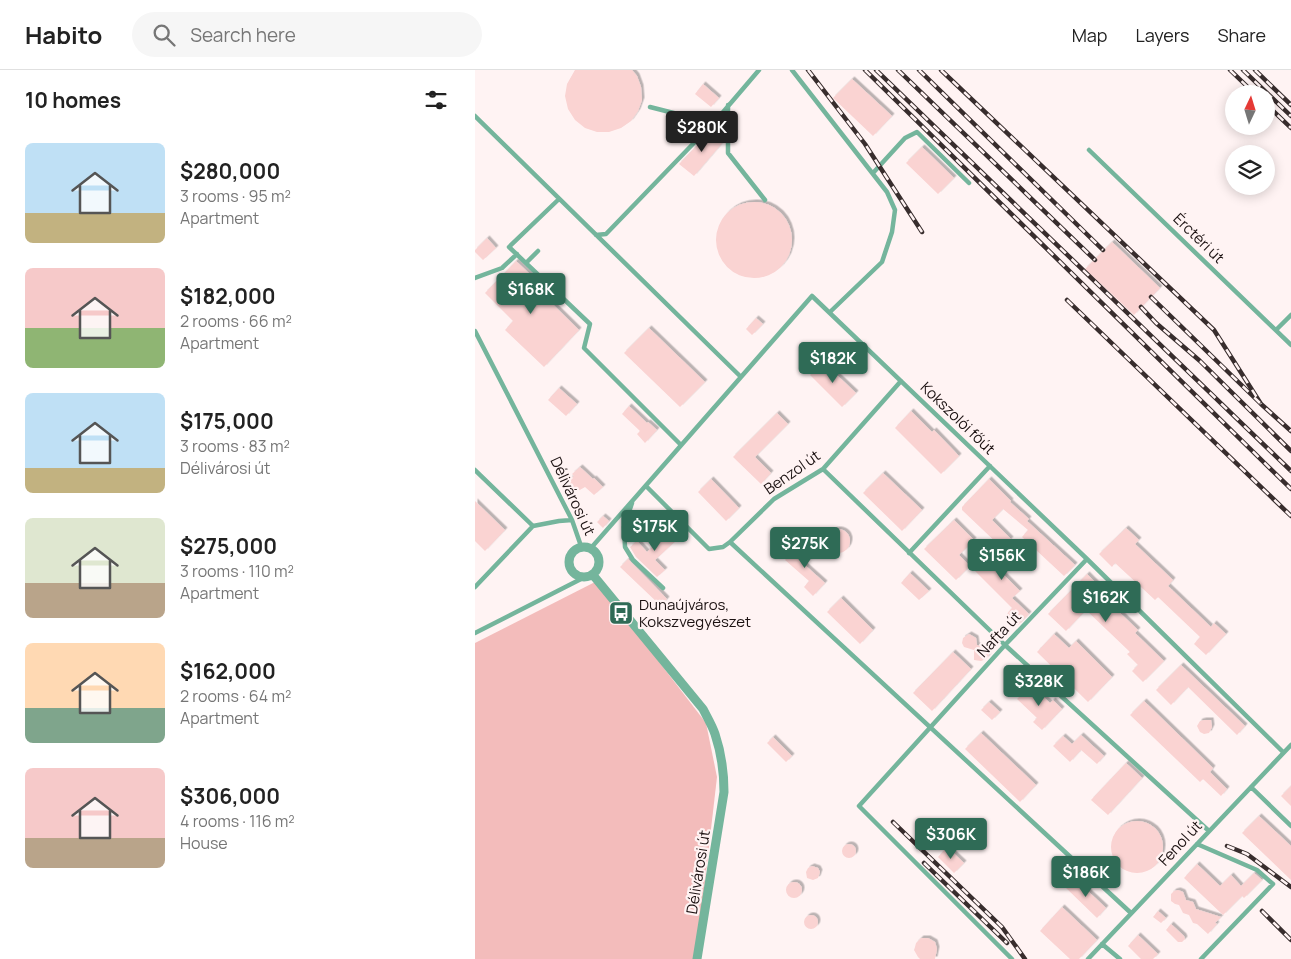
<!DOCTYPE html>
<meta charset="utf-8">
<style>
:root{--surface:#fff;--page:#f6f6f6;--text:#222;--muted:#767676;--line:#e0e0e0;--accent:#2f6b56}
body{margin:0;font-family:Manrope,sans-serif;background:var(--page);color:var(--text);height:100vh;display:flex;flex-direction:column;font-size:19px;white-space:nowrap}
*{box-sizing:border-box;margin:0}
p{font-size:16px;color:var(--muted)}
.icon{flex:none;width:28px;height:28px;fill:none;stroke:currentColor;stroke-width:2;stroke-linecap:round;stroke-linejoin:round}
.map{position:relative;flex:1;overflow:hidden}
.drawer{display:flex;flex-direction:column;background:var(--surface);width:475px}
.drawer>*{flex:none}
.needle{width:32px;rotate:4deg}
.controls{position:absolute;left:750px;top:15px;display:grid;gap:10px}
.controls a{display:grid;place-items:center;width:50px;height:50px;border-radius:50%;background:var(--surface);box-shadow:0 2px 12px #0003;font-size:25px}
.price{position:absolute;translate:-50% -42px;padding:0 11px;border-radius:5px;background:var(--accent);color:#fff;font-size:16px;line-height:32px;filter:drop-shadow(0 1px 2px #0008)}
.price::after{content:'';position:absolute;left:50%;top:30px;width:15px;height:11px;margin-left:-8px;background:inherit;clip-path:polygon(0 0,100% 0,50% 100%)}
.price.on{background:#222;color:#fff}
ul{padding:0;list-style:none}
li{display:flex;align-items:center;gap:15px;height:125px;padding:0 25px}
li span{display:grid;place-items:center;flex:none;width:140px;height:100px;border-radius:8px;color:#555}
li>.icon{margin-inline-start:auto}
span .icon{width:60px;height:60px;fill:#fffc;stroke-width:1}
li b{font-size:21px}
h2{display:flex;justify-content:space-between;align-items:center;height:60px;padding:0 25px;font-size:21px}
header{display:flex;align-items:center;gap:30px;box-sizing:border-box;height:70px;padding:0 25px;background:var(--surface);border-bottom:1px solid var(--line)}
header strong{font-size:24px}
nav{display:flex;gap:28px;margin-inline-start:auto;font-size:18px}
.search{width:350px;height:45px;background:var(--page);display:flex;align-items:center;gap:12px;box-sizing:border-box;padding:0 18px;border-radius:28px;color:var(--muted);font-size:19px}
main{display:flex;flex:1;min-height:0}
.map>svg:first-child{display:block}
</style>
<header>
<strong>Habito</strong>
<div class="search"><svg class="icon" aria-label="search" viewBox="0 0 24 24"><circle cx="10" cy="10" r="6"/><path d="M15 15l6 6"/></svg>Search here</div>
<nav><a>Map</a><a>Layers</a><a>Share</a></nav>
</header>
<main>
<section class="drawer">
<h2>10 homes<svg class="icon" aria-label="filters" viewBox="0 0 24 24"><path d="M4 7h16M4 17h16"/><circle cx="9" cy="7" r="2"/><circle cx="15" cy="17" r="2"/></svg></h2>
<ul>
<li><span style="background:linear-gradient(#bfe0f5 70%,#c2b280 0)"><svg class="icon" aria-label="home" viewBox="0 0 24 24"><path d="M3 11l9-7 9 7M6 9v11h12V9"/></svg></span><div><b>$280,000</b><p>3 rooms · 95 m²</p><p>Apartment</p></div></li>
<li><span style="background:linear-gradient(#f6c9c9 60%,#8fb573 0)"><svg class="icon" aria-label="home" viewBox="0 0 24 24"><path d="M3 11l9-7 9 7M6 9v11h12V9"/></svg></span><div><b>$182,000</b><p>2 rooms · 66 m²</p><p>Apartment</p></div></li>
<li><span style="background:linear-gradient(#bfe0f5 75%,#c2b280 0)"><svg class="icon" aria-label="home" viewBox="0 0 24 24"><path d="M3 11l9-7 9 7M6 9v11h12V9"/></svg></span><div><b>$175,000</b><p>3 rooms · 83 m²</p><p>Délivárosi út</p></div></li>
<li><span style="background:linear-gradient(#dfe7d0 65%,#b9a48a 0)"><svg class="icon" aria-label="home" viewBox="0 0 24 24"><path d="M3 11l9-7 9 7M6 9v11h12V9"/></svg></span><div><b>$275,000</b><p>3 rooms · 110 m²</p><p>Apartment</p></div></li>
<li><span style="background:linear-gradient(#ffd9b3 65%,#7fa58c 0)"><svg class="icon" aria-label="home" viewBox="0 0 24 24"><path d="M3 11l9-7 9 7M6 9v11h12V9"/></svg></span><div><b>$162,000</b><p>2 rooms · 64 m²</p><p>Apartment</p></div></li>
<li><span style="background:linear-gradient(#f6c9c9 70%,#b9a48a 0)"><svg class="icon" aria-label="home" viewBox="0 0 24 24"><path d="M3 11l9-7 9 7M6 9v11h12V9"/></svg></span><div><b>$306,000</b><p>4 rooms · 116 m²</p><p>House</p></div></li>
</ul>
</section>
<div class="map">
<svg width="816" height="889" viewBox="0 0 816 889">
<defs>
<filter id="shadow"><feDropShadow dx="2.5" dy="-2.5" stdDeviation="0" flood-color="#0004"/></filter>
</defs>
<rect width="100%" height="100%" fill="#fff3f3"/>
<!-- green -->
<path fill="#f3bcbb" d="M122,511L231,653L242,707L221,889H0V573Z"/>
<!-- building -->
<path fill="#fad3d2" filter="url(#shadow)" d="M100,0H157L162,6L166,17L167,30L163,41L156,51L146,58L134,62H122L110,58L100,50L93,39L90,26L92,14Z
M377,9L417,46L398,66L358,28Z
M228,14L244,28L236,37L220,24Z
M237,60L249,70V71L219,106L204,94Z
M447,77L479,108L463,124L431,93Z
M241 170a38 38 0 1 1 76 0a38 38 0 1 1-76 0Z
M12,168L21,178L8,190L0,182V180Z
M637,172L685,218L659,245L610,199Z
M41,191L60,209L56,213L104,260L69,297L30,260L38,251L10,223Z
M281,248L288,254L277,265L271,259Z
M174,258L230,312L205,337L149,283Z
M348,292L381,323L367,337L335,305Z
M84,318L102,334L91,346L73,330Z
M154,336L172,353L173,352L182,360L170,373L162,364L165,361L147,344Z
M436,341L457,362L459,360L484,386L466,404L420,358Z
M302,343L313,354L280,387L296,403L286,414L258,387Z
M105,397L118,409L119,408L128,417L119,425L110,417L96,425L88,413L99,406L97,404Z
M408,403L447,440L427,461L388,423Z
M236,409L264,438L251,451L223,422Z
M514,409L536,431L535,432L554,449L552,451L600,495L589,506L547,467L553,460L528,439L517,450L536,469L527,478L487,440V437Z
M0,431L30,460L10,481L0,471Z
M128,446L134,451L128,458L122,452Z
M479,450L499,470L484,485L495,496L481,510L449,479Z
M199,457L207,465L180,490L190,500L182,507L161,487L155,477L162,471L172,482Z
M651,458L664,470L660,474L698,510L693,516L736,557L739,553L751,564L731,585L719,574L725,567L683,527L680,530L640,493L637,497L624,484Z
M351 471a12 12 0 1 1 24 0a12 12 0 1 1-24 0Z
M329,470L335,475L322,488L350,513L338,526L329,517L334,511L310,490Z
M532,474L543,485L526,502L545,521L537,528L554,544L543,555L531,545L537,538L498,499L510,486L515,491Z
M153,489L192,529L186,536L145,497Z
M435,503L454,521L444,530L426,513Z
M612,504L629,521L626,525L663,560L660,563L689,591L668,612L657,601L663,595L652,584L655,582L611,540L591,561L573,544Z
M366,528L398,560L385,574L352,542Z
M494,564L501,568L502,575L509,577L513,580L514,585L511,589L506,591L499,590V580L489,577L487,573L488,568Z
M579,564L594,578L601,571L637,607L613,632L562,582Z
M478,582L496,599L457,641L438,623Z
M706,595L770,656L762,665L713,617L696,635L681,620Z
M556,615L575,633L578,630L587,639L567,660L558,652L562,648L542,629Z
M669,631L738,698L735,702L752,719L746,726L728,709L725,712L655,645Z
M514,632L525,642L517,650L506,640Z
M729,650H736L737,657L734,663L729,664L725,662L722,656L725,651Z
M506,663L561,715L545,732L490,679Z
M606,665L629,686L622,694L606,680L595,692L578,676L588,666L597,674Z
M298,667L317,686L311,692L292,673Z
M651,693L667,708L633,745L616,730Z
M816,716V736L806,726Z
M784,746L816,776V810L767,763Z
M636 777a26 26 0 1 1 52 0a26 26 0 1 1-52 0Z
M367 781a7 7 0 1 1 14 0a7 7 0 1 1-14 0Z
M472,777L489,793L479,803L463,787Z
M722,794L745,816L756,805L766,816L779,803L787,810L769,828L767,826L748,845L709,808Z
M337,796L343,798L345,802L343,808L338,810L332,808L331,802L333,798Z
M600,809L631,838L622,848L591,818Z
M311 820a8 8 0 1 1 16 0a8 8 0 1 1-16 0Z
M703,820L708,822L711,830L718,832L721,839L746,847L740,853L742,854L733,864L722,854L718,853L714,845L708,843L704,835L700,834L696,831V824L699,821Z
M587,837L622,870L604,889H595L565,861Z
M683,841L691,848L686,853L678,847Z
M329 852a7 7 0 1 1 14 0a7 7 0 1 1-14 0Z
M696,854L709,866L710,869L707,872H703L691,860Z
M663,865L683,884L678,889H666L653,876Z
M446,868H453L460,872L462,879L460,889H445L443,887L439,880L440,877L441,873Z"/>
<g fill="none" stroke-linecap="round" stroke-linejoin="round">
<!-- lane -->
<path stroke="#74b59c" stroke-width="4.5" d="M317,0L412,122L420,140L417,162L407,192L355,242
M253,35V83L290,130
M175,37L230,51L243,48L284,0
M0,46L266,307
M614,80L816,275
M398,103L430,68L442,62L494,113
M84,129L34,177L115,254L109,278L206,375
M121,165L131,164L243,48
M51,193L63,181
M0,208L27,198L42,184
M801,260L816,245
M0,261L97,450L106,476
M348,399L530,575L734,761
M0,400L58,456L84,451L97,450
M171,416L234,479L248,477L255,472L299,429L348,399L426,311
M157,433L149,457L150,477L158,490L188,518
M255,472L656,843
M116,478L337,226L612,489L808,682
M434,483L515,396
M0,517L58,456
M0,563L108,508
M776,717L816,756
M722,774L782,800L798,814L726,889
M627,874L645,889
M537,889L384,736L530,575L612,489
M613,889L816,675"/>
<!-- street -->
<path stroke="#74b59c" stroke-width="9" d="M94 492a15 15 0 1 1 30 0a15 15 0 1 1-30 0Z
M118,505L228,639C232,647 237,655 240,664C246,682 249,702 249,722L222,889"/>
<defs>
<path id="rail" d="M333,0L390,74L447,162
M390,0L816,419
M401,0L816,401
M423,0L620,190
M444,0L628,180
M466,0L739,260L786,334
M755,0L780,24
M768,0L816,46
M780,0L816,35
M791,34L816,58
M676,227L786,334L816,361
M592,230L816,446
M666,237L681,253L725,291L816,381
M418,752L527,857L550,889
M752,776L772,784L816,817
M449,793L532,873
M787,841L816,870"/>
</defs>
<!-- rail casing -->
<use href="#rail" stroke="#382d2d" stroke-width="4.5"/>
<!-- rail -->
<use href="#rail" stroke="#fff3f3" stroke-width="2.5" stroke-dasharray="8" stroke-linecap="butt"/>
</g>
<!-- icons -->
<defs>
<symbol id="bus-square" viewBox="-11 -11 22 22"><rect x="-9" y="-9" width="18" height="18" rx="4" fill="#2f6b56" stroke="#fff3f3"/><path d="M-5-6H5V4H4V6H2V4H-2V6H-4V4H-5ZM-3.5-4V0h7V-4ZM-3.5 1.2v1.5H-2V1.2ZM2 1.2v1.5H3.5V1.2Z" fill="#fff"/></symbol>
</defs>
<g fill-rule="evenodd">
<use href="#bus-square" x="132" y="529" width="28" height="28"/>
</g>
<g text-anchor="middle" dominant-baseline="central" stroke-width="4.5" stroke-linejoin="round" paint-order="stroke">
<!-- street labels -->
<g font-size="15" fill="#1b1111" stroke="#fff3f3">
<text transform="translate(724 168) rotate(44)">Érctéri út</text>
<text transform="translate(483 348) rotate(44)">Kokszolói főút</text>
<text transform="translate(317 402) rotate(-35)">Benzol út</text>
<text transform="translate(98 426) rotate(65)">Délivárosi út</text>
<text transform="translate(524 564) rotate(-47)">Nafta út</text>
<text transform="translate(705 773) rotate(-47)">Fenol út</text>
<text transform="translate(223 802) rotate(-81)">Délivárosi út</text>
</g>
<!-- poi labels -->
<g font-size="15" fill="#1b1111" stroke="#fff3f3" text-anchor="start">
<text x="164" y="534">Dunaújváros,<tspan x="164" dy="17">Kokszvegyészet</tspan></text>
</g>
</g>
</svg>
<div class="controls">
<a><svg class="needle" viewBox="-14 -14 28 28"><path d="M0-13l5 13h-10z" fill="#e53935"/><path d="M0 13l5-13h-10z" fill="#767676"/></svg></a>
<a><svg class="icon" aria-label="layers" viewBox="0 0 24 24"><path d="M12 4l9 5-9 5-9-5zM3 14l9 5 9-5"/></svg></a>
</div>
<b class="price on" style="left:227px;top:83px">$280K</b>
<b class="price" style="left:56px;top:245px">$168K</b>
<b class="price" style="left:358px;top:314px">$182K</b>
<b class="price" style="left:180px;top:482px">$175K</b>
<b class="price" style="left:330px;top:499px">$275K</b>
<b class="price" style="left:527px;top:511px">$156K</b>
<b class="price" style="left:631px;top:553px">$162K</b>
<b class="price" style="left:564px;top:637px">$328K</b>
<b class="price" style="left:476px;top:790px">$306K</b>
<b class="price" style="left:611px;top:828px">$186K</b>
</div>
</main>
